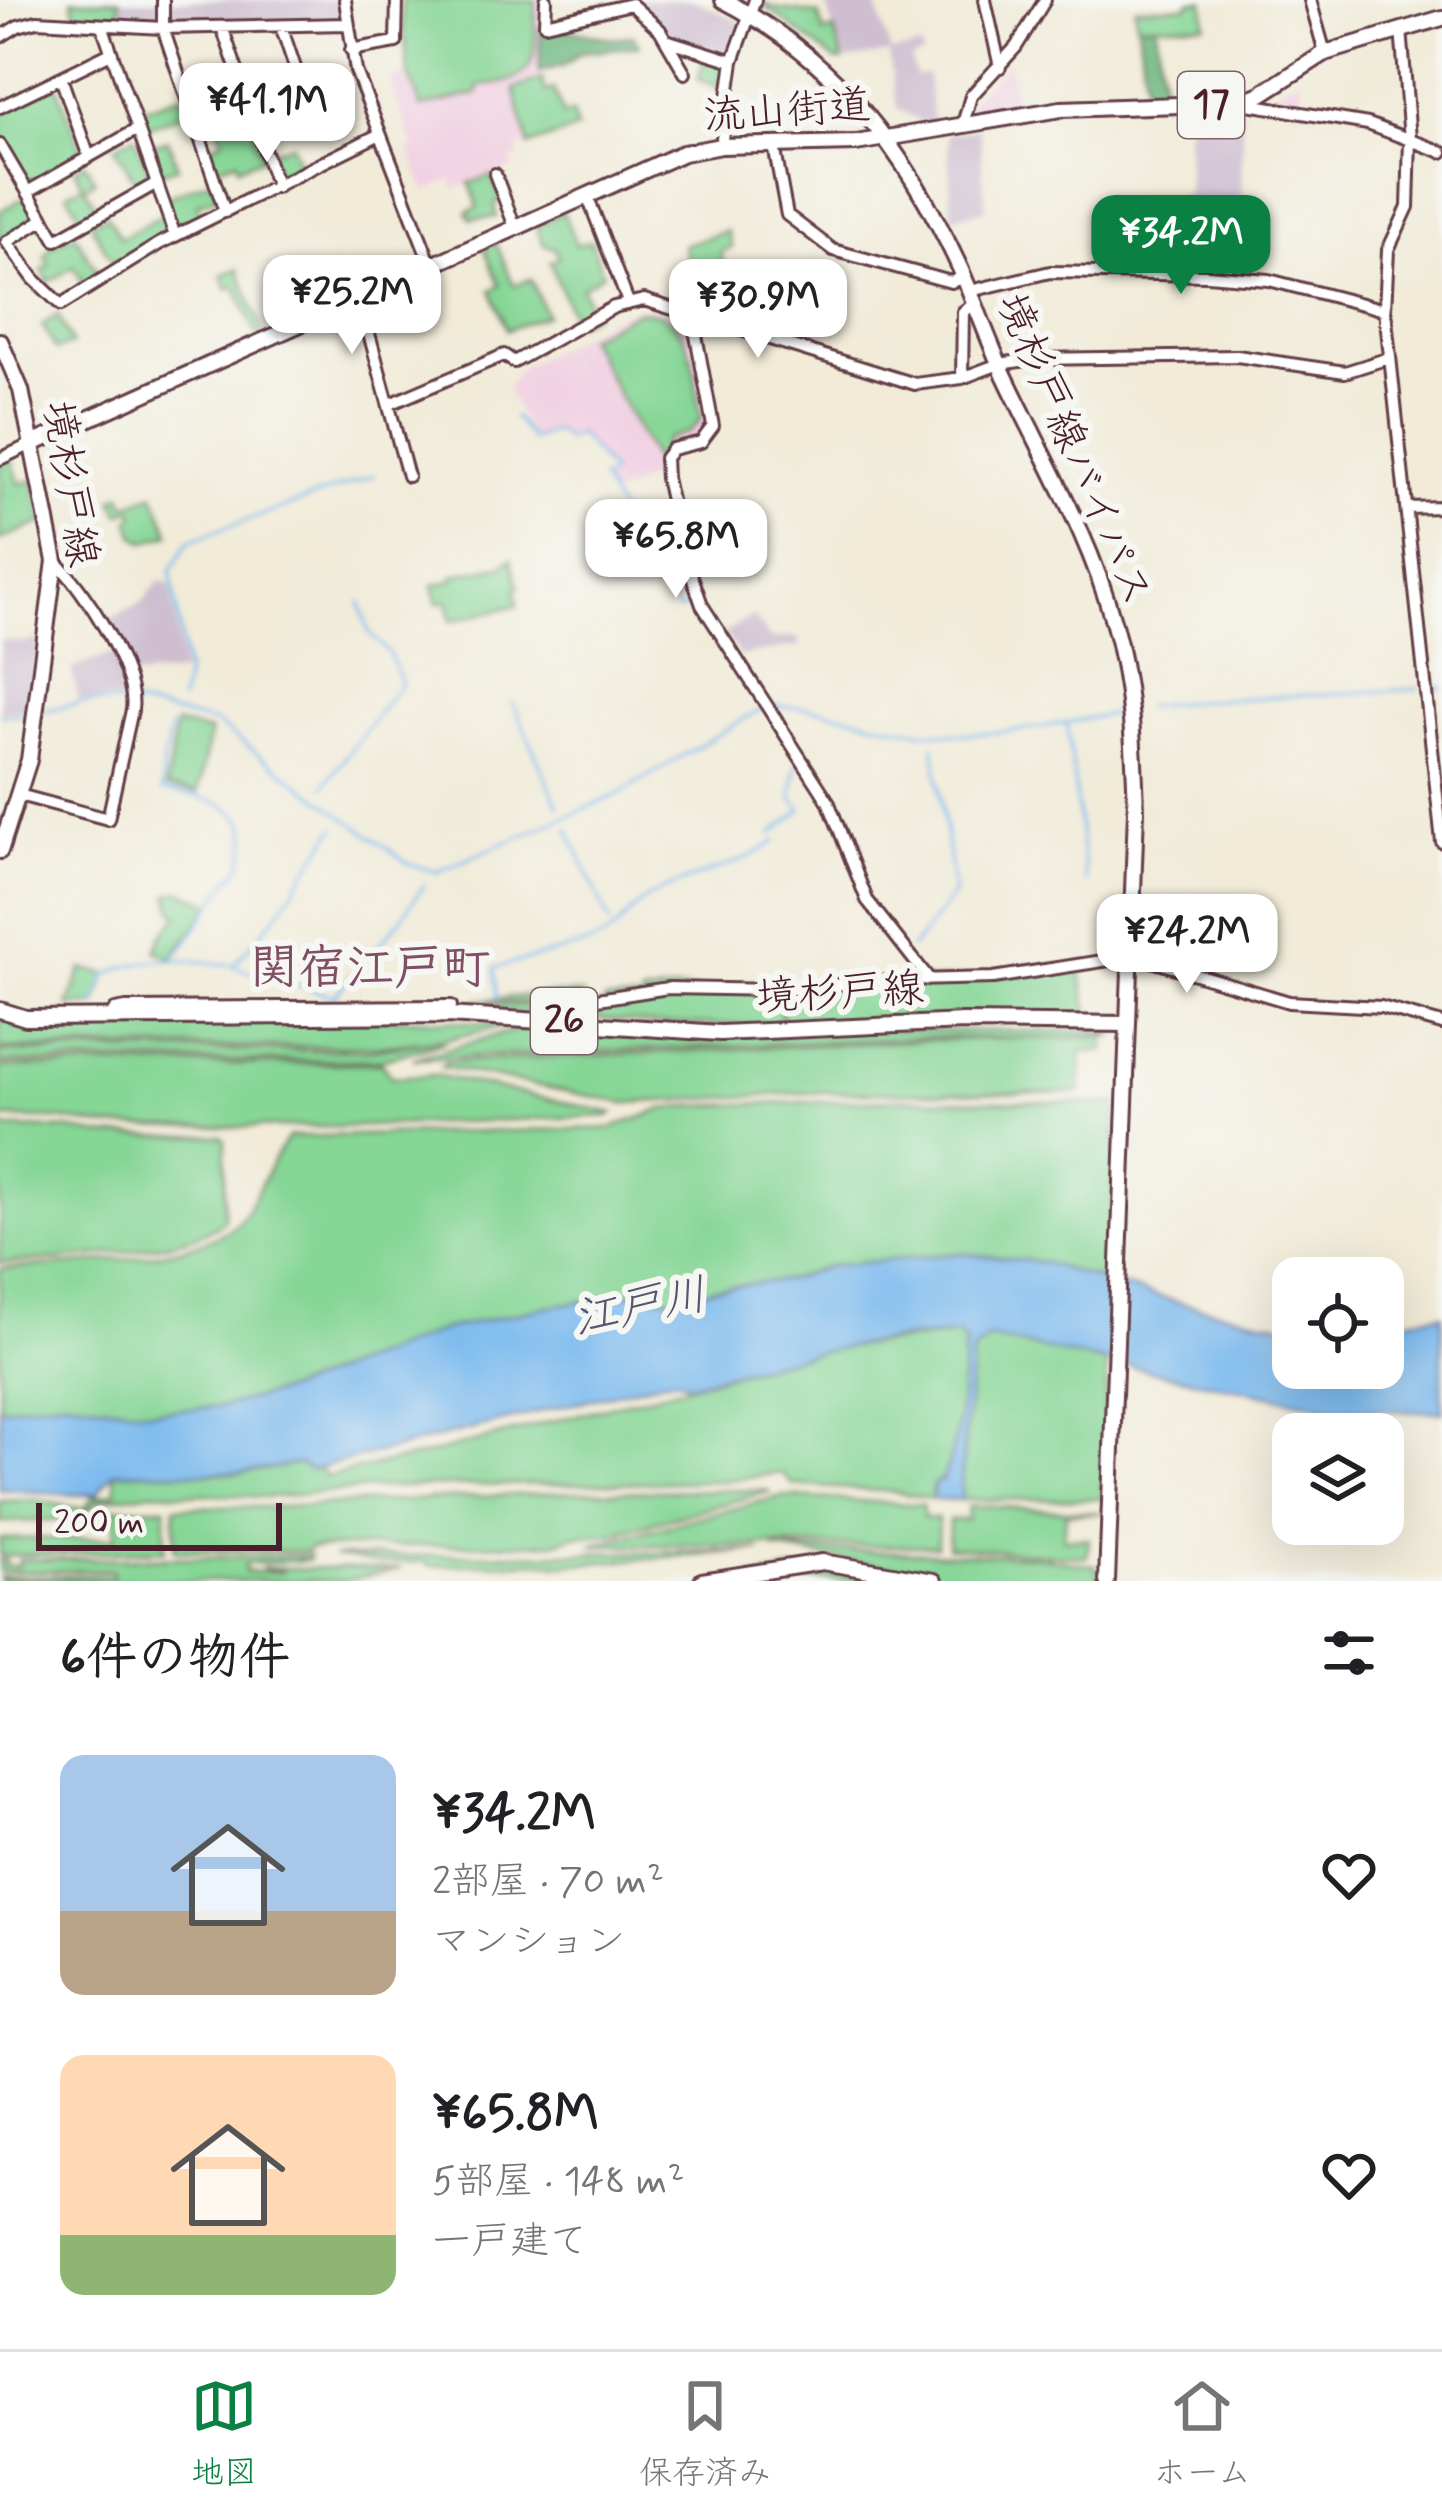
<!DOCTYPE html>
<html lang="ja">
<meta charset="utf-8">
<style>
:root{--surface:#fff;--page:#f6f6f6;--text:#202124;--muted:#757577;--line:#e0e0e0;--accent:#0b8043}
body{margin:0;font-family:Mynerve,"Klee One",sans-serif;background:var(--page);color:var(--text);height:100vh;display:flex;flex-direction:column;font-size:45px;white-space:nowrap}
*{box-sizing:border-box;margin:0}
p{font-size:39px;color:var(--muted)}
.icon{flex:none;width:66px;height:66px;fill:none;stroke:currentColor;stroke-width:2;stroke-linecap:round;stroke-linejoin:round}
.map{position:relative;height:1581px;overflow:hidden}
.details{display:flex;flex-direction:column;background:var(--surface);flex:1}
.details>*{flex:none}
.buttons{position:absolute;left:1272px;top:1257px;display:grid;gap:24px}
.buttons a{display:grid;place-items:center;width:132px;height:132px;border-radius:24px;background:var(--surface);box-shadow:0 12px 48px #0002;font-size:60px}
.scale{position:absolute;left:36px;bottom:30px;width:246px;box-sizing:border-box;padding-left:12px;border:6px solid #4a1f2b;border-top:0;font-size:33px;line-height:42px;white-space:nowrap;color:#4a1f2b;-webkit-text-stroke:9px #f6f6f2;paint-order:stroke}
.price{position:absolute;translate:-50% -102px;padding:0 27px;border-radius:24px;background:#fff;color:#222;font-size:39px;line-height:78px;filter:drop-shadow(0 3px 6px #0008)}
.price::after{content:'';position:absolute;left:50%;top:72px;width:36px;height:27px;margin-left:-18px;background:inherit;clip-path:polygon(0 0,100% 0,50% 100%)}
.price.active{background:var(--accent);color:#fff}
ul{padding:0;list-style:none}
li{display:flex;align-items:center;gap:36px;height:300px;padding:0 60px}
li span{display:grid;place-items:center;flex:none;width:336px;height:240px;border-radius:24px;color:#555}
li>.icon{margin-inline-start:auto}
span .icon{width:144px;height:144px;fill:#fffc;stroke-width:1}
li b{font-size:51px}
h2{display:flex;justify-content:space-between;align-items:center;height:144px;padding:0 60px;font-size:51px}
.menu{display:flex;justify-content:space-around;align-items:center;height:168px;border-top:3px solid var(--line);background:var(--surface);font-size:33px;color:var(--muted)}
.menu a{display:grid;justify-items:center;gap:6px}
.menu .active{color:var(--accent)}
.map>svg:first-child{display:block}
</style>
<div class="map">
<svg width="1442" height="1581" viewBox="0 0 1442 1581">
<rect width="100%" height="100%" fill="#f6f6f2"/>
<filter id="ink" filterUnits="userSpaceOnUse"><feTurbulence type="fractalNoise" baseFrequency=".00833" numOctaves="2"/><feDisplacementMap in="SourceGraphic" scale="24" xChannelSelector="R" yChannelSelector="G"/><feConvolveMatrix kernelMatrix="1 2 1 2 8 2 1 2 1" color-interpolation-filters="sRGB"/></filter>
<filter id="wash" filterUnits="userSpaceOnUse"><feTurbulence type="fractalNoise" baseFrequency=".004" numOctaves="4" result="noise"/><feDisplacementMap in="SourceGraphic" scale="48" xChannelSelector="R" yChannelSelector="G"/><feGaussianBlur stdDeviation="2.7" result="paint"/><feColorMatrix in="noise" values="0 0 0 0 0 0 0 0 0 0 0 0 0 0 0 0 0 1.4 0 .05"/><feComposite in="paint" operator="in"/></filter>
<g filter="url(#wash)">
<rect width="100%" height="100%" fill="#f1ebd8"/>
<!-- built -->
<path fill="#f1d0e2" d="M401,0H542L539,77L513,88L528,145L517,149L519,157L511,161L514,168L455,189L451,180L426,191L409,151L414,147L389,79L408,73Z
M1009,61L1015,107L967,114L971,101Z
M1300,75L1303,111L1260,102Z
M653,308L681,316L687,323L699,368L706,426L699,436L672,442L664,449L658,463L660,473L610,497L604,480L614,474L579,433L567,440L556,429L532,439L506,388L520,368L614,317L634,309Z"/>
<!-- industrial -->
<path fill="#cebed0" d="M119,0H159V22H119Z
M166,0H338L340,18L169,25Z
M629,0H693L741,22L732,55L673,38Z
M825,0H875L891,52L921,47L923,55L911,59L916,77L927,74L933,120L923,123L897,108L889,53L843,61Z
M1242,109V201L1223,202L1217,229L1173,228L1179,194H1187V112Z
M979,128L986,210L952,217L947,134Z
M159,581L170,584L183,673L133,677L106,621L143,602Z
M753,615L770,639L798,637L800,646L740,656L724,633Z
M38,639L30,710L0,711V640L23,643Z
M115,653L130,699L79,700L71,669Z"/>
<!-- green -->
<path fill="#86d696" stroke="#687a60" stroke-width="3" d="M72,0H119V22L77,20Z
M401,0H536C534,56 543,82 479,86L477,94L421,107L408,73Z
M1204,1L1206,24L1137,25L1135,8L1188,6L1189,2Z
M761,3C784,13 796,9 819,15L824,33L834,30L843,61H836Z
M705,56L727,64L725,89L698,80Z
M208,78L213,88L236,79L240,91L194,107L186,85Z
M542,79L545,91L554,89L563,116L572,113L577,129L529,146L514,89Z
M56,84L83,152L82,157L28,184L0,139V112Z
M182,95L188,112L142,129L136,111Z
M245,104L263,158L239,166L237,160L215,168L207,146L223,140L214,114Z
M134,136L152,179L139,189L115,146Z
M168,140L178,167L157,174L148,147Z
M292,144L301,170L278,179L269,152Z
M85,163L95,181L85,187L99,212L84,220L67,193L83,185L75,169Z
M491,176L501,200L495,203L496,217L471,219L467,212L478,207L470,183Z
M212,180L217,197L197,204L201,219L176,229L165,197Z
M27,196L37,219L0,243V211Z
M563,212L576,245L591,241L603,274L582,287L593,314L575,324L550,262L559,258L555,248L544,245L536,227Z
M164,214L169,236L115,266L91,224L107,215L121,238Z
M727,231L732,248L721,252L725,270L693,275L683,245Z
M75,234L100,277L85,286L74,267L45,284L47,278L42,270L50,265L45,257L52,246Z
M496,243L514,285L531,279L546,315L507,330L491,290L500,286L484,248Z
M238,269L263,333L257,336L235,286L227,289L222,275Z
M638,311C697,310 693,375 701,419L689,432L666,439L656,464L587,337Z
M58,315L72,344L56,350L42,325Z
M11,458L20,484L34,480L43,522L0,540V463Z
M154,494L170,534L145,542L135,536L129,520L135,516L132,509L120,514L113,499L122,495L126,505Z
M511,559L519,588L515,589L518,605L451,621L447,601L437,603L433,585L454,580V575L502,566Z
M176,724L210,732L198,793L166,787Z
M181,891L212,904L172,958L156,951L162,936L179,914L173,910L169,894Z
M1080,968L1090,1019L783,1025V992Z
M82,969L107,974L96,1005L68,1006Z
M678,990L780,992L781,1025L652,1024L544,1014L336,1006L604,1005L605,1000H641L642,995Z
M539,994H584L567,1002H464Z
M0,1017H376L511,1024L447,1039L376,1046L0,1049Z
M558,1024L617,1029L1109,1031L1113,1034L1060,1038L940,1037L413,1059L515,1030L548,1031Z
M1113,1037L1104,1038V1051L1082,1052L1080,1093L823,1092L626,1103L441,1067L447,1062L933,1040Z
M436,1041L442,1043L380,1060L0,1063V1052L370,1050Z
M381,1063L392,1077L435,1075L613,1113L609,1116L337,1127H111L58,1119L0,1118V1067Z
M907,1099L1117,1104L1110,1281L1062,1271L1041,1262L962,1253L829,1266L793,1279L715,1288L676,1299L633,1293L492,1319L443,1330L292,1389L221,1407L150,1411L65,1400L0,1408V1269C60,1264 190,1263 236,1224C251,1212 270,1158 289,1137L611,1128L664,1109L687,1106Z
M0,1128L65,1129L108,1136H221L225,1140L224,1219C198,1251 44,1262 0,1263Z
M959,1335L965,1343C962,1374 961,1474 932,1487V1499L893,1492L793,1485L781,1473L722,1481L394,1487L269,1497L152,1492L100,1500L77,1520L0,1522V1501L35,1500L83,1509L94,1497L116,1493L115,1472L241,1473L299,1464L311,1470L320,1468L325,1477L433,1453L821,1350Z
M990,1337L1107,1363L1102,1499L961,1500C961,1450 969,1402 973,1352Z
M749,1490L771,1491L611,1534L573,1536L554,1543L309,1548L308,1552L175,1550V1507H281L569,1492Z
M782,1496L922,1505L924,1518L938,1519L937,1546L591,1545Z
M989,1506L1102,1513H1066L1064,1538L1089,1539L1087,1557L948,1547L949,1520H967L968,1507Z
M165,1507V1550L0,1556V1539L115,1538V1508Z
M773,1549L1032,1556L1096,1566L1099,1581H950L918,1571Z
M761,1550L561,1565L543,1562L428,1566L427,1562L381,1563L334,1557Z
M309,1556V1560L245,1564V1572H284L261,1568L401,1569L345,1581H0V1577L113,1575L112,1570L0,1572V1560H6L7,1566H19V1560Z
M825,1569L845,1571L865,1579L744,1581L789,1571Z"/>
<!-- forest -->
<path fill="#6cb77f" stroke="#5b6b55" stroke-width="3" d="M1156,24L1164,100L1147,101L1138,25Z
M554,26L612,39L633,35L639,46L581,52L565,65L539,72L541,28Z"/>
<!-- water -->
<path fill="#79b9ee" stroke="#626c8c" stroke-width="3" d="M962,1253L1041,1262L1184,1304L1293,1326V1368H1383V1323L1442,1314V1412L1338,1409L989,1338L973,1352C969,1402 961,1450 961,1500L932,1499L934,1483L942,1481C961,1438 961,1390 965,1343L959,1335C866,1339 779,1359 690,1384L674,1378L311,1470L299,1464L241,1473L115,1472L97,1494C66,1498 32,1489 0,1490V1408L65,1400L150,1411L221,1407L292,1389L443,1330L544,1307L633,1293L676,1299L715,1288L793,1279L829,1266Z"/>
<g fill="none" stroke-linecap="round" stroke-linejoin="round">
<!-- stream -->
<path stroke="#79b9ee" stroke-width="3" d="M514,417L532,440L556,430L567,440L579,434L612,473L601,479L625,521L641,572L658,589L667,586L679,611L689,607L694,618
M698,627L707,624L714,634
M1428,688L1442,687
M181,701L186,672L171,571L189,541L373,476
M513,702L558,806
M770,707C822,703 876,726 927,732C990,739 1053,725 1114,714
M1145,707L1196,701L1419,689
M43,711L84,702L127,703L216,723L409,864L437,872L617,795L761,709
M0,714L28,715
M1067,723L1086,882
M171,726L163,763L162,791C206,797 266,804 241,865C237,875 229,878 224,887C208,913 193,935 174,958
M324,786L401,683L389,653L369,633L360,602
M568,829L610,923
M772,834L802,810L792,797L797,763
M592,943C619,935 628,908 652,895C692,874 739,868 776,841
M912,948L954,894L934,746
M235,967L334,996L398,923L424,885
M497,997L495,968L589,944
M94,1006L106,976C146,952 189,961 234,965L275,917L336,827"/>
</g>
</g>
<g filter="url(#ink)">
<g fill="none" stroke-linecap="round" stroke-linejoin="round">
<!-- minor-tunnel -->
<path stroke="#d0c2b5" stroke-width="10" stroke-dasharray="10 5" stroke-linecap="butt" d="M1109,960L1152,961"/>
<defs>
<path id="minor" d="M163,0V28L225,212
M345,0L356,71L431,265
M546,0L545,24L631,4L660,30L685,73
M985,0L1000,67
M1310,0L1325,53
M102,25L175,236
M222,27L277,187
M1401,29L1410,139L1408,207L1388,250L1385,310L1442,842
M0,37L18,26L37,21L163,28L347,24
M669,41L733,61
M351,50L396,42L397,0
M61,78L89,157
M1242,103L1368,124L1442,152
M0,107L111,53
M256,124L308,106L281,26
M963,124L971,96L1016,47L1045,0
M0,145L56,240L157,183
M721,146L733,61L755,0
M774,146L787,215L833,250L951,282L964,277
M495,174L515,227
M29,191L138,129
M587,195L628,302
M44,219L7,242L34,279L61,305L159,244L378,135
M970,291L1050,272L1207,275L1269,280L1385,310
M359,297L408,476
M692,314L713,426L701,442L672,449L665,458L666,478L681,545L702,605L828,801L867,900L929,979
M962,378L963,312L975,303
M390,404L504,355L514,362L614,307L644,300L915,384L962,378L999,364L1034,359L1237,356L1345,372L1389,358
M0,459L32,444
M1407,508L1442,507
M19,795L108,819L132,710C138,671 84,588 55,561
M1152,961L1289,1002L1381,1007L1442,1024
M579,1002L668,988L781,990L874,981L993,978L1109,960
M109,1017L115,1010L126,1008L451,1006"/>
<path id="major" d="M723,0C838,59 907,153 960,268C975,302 987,337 1002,370C1040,452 1089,533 1113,621C1131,683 1134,747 1136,811L1107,1581
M0,341L21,390L55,561L29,760L0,851
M32,444L683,153L721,146L856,143L1061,109L1239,103L1261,94L1325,53L1442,18
M0,1010L26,1018L449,1015L720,1033L963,1022L1128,1024
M702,1581L822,1562L934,1581"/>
</defs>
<!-- minor casing -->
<use href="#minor" stroke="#633e45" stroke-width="16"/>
<!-- major casing -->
<use href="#major" stroke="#633e45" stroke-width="20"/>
<!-- minor -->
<use href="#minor" stroke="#fff" stroke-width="10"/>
<!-- major -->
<use href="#major" stroke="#fff" stroke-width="14"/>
</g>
</g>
<g text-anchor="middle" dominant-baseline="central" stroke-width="12" stroke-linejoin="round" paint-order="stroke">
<!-- shield labels -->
<g fill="#f6f6f2" stroke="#7e6067" stroke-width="3">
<rect x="1178" y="72" width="66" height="66" rx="9"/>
<rect x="531" y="988" width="66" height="66" rx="9"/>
</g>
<g font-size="39" font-weight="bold" fill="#4a1f2b">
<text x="1211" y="105">17</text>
<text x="564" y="1021">26</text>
</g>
<!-- street labels -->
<g font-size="42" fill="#4a1f2b" stroke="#f6f6f2">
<text transform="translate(787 112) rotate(-4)">流山街道</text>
<text transform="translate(1073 450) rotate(67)">境杉戸線バイパス</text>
<text transform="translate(69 484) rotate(81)">境杉戸線</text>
<text transform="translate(840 994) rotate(-3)">境杉戸線</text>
</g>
<!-- water labels -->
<g font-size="45" font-style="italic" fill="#5a556f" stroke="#f6f6f2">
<text transform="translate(640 1308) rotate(-11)">江戸川</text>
</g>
<!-- quarter labels -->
<g font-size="48" font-weight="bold" fill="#814f64" stroke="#f6f6f2">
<text x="370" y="969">関宿江戸町</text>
</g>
</g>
</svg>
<div class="buttons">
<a><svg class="icon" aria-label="locate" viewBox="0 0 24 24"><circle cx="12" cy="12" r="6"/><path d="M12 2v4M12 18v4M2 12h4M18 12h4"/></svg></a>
<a><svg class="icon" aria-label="layers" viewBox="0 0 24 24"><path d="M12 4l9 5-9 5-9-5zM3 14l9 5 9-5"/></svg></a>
</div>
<div class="scale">200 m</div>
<b class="price" style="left:267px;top:165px">¥41.1M</b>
<b class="price active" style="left:1181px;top:297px">¥34.2M</b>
<b class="price" style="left:352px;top:357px">¥25.2M</b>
<b class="price" style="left:758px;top:361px">¥30.9M</b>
<b class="price" style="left:676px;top:601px">¥65.8M</b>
<b class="price" style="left:1187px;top:996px">¥24.2M</b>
</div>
<section class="details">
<h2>6件の物件<svg class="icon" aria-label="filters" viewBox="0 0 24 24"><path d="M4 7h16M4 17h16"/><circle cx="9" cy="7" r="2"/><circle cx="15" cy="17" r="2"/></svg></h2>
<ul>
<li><span style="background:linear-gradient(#a9c7e8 65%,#b9a48a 0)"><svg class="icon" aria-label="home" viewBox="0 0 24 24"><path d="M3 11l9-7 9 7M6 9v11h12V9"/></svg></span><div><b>¥34.2M</b><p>2部屋 · 70 m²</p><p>マンション</p></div><svg class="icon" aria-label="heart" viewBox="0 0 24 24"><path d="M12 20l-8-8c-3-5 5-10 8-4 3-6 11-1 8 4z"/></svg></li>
<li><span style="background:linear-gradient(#ffd9b3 75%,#8fb573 0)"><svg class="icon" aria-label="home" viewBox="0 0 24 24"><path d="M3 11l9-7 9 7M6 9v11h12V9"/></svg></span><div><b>¥65.8M</b><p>5部屋 · 148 m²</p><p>一戸建て</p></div><svg class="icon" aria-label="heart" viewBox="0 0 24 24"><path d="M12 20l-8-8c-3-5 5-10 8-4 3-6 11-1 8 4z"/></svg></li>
</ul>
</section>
<nav class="menu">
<a class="active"><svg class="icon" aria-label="map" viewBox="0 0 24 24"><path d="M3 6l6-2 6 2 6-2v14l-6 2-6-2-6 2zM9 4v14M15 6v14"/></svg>地図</a>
<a><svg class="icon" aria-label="saved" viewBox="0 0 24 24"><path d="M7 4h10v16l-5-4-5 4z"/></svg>保存済み</a>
<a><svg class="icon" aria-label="home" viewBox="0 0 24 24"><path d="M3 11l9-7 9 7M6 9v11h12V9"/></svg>ホーム</a>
</nav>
